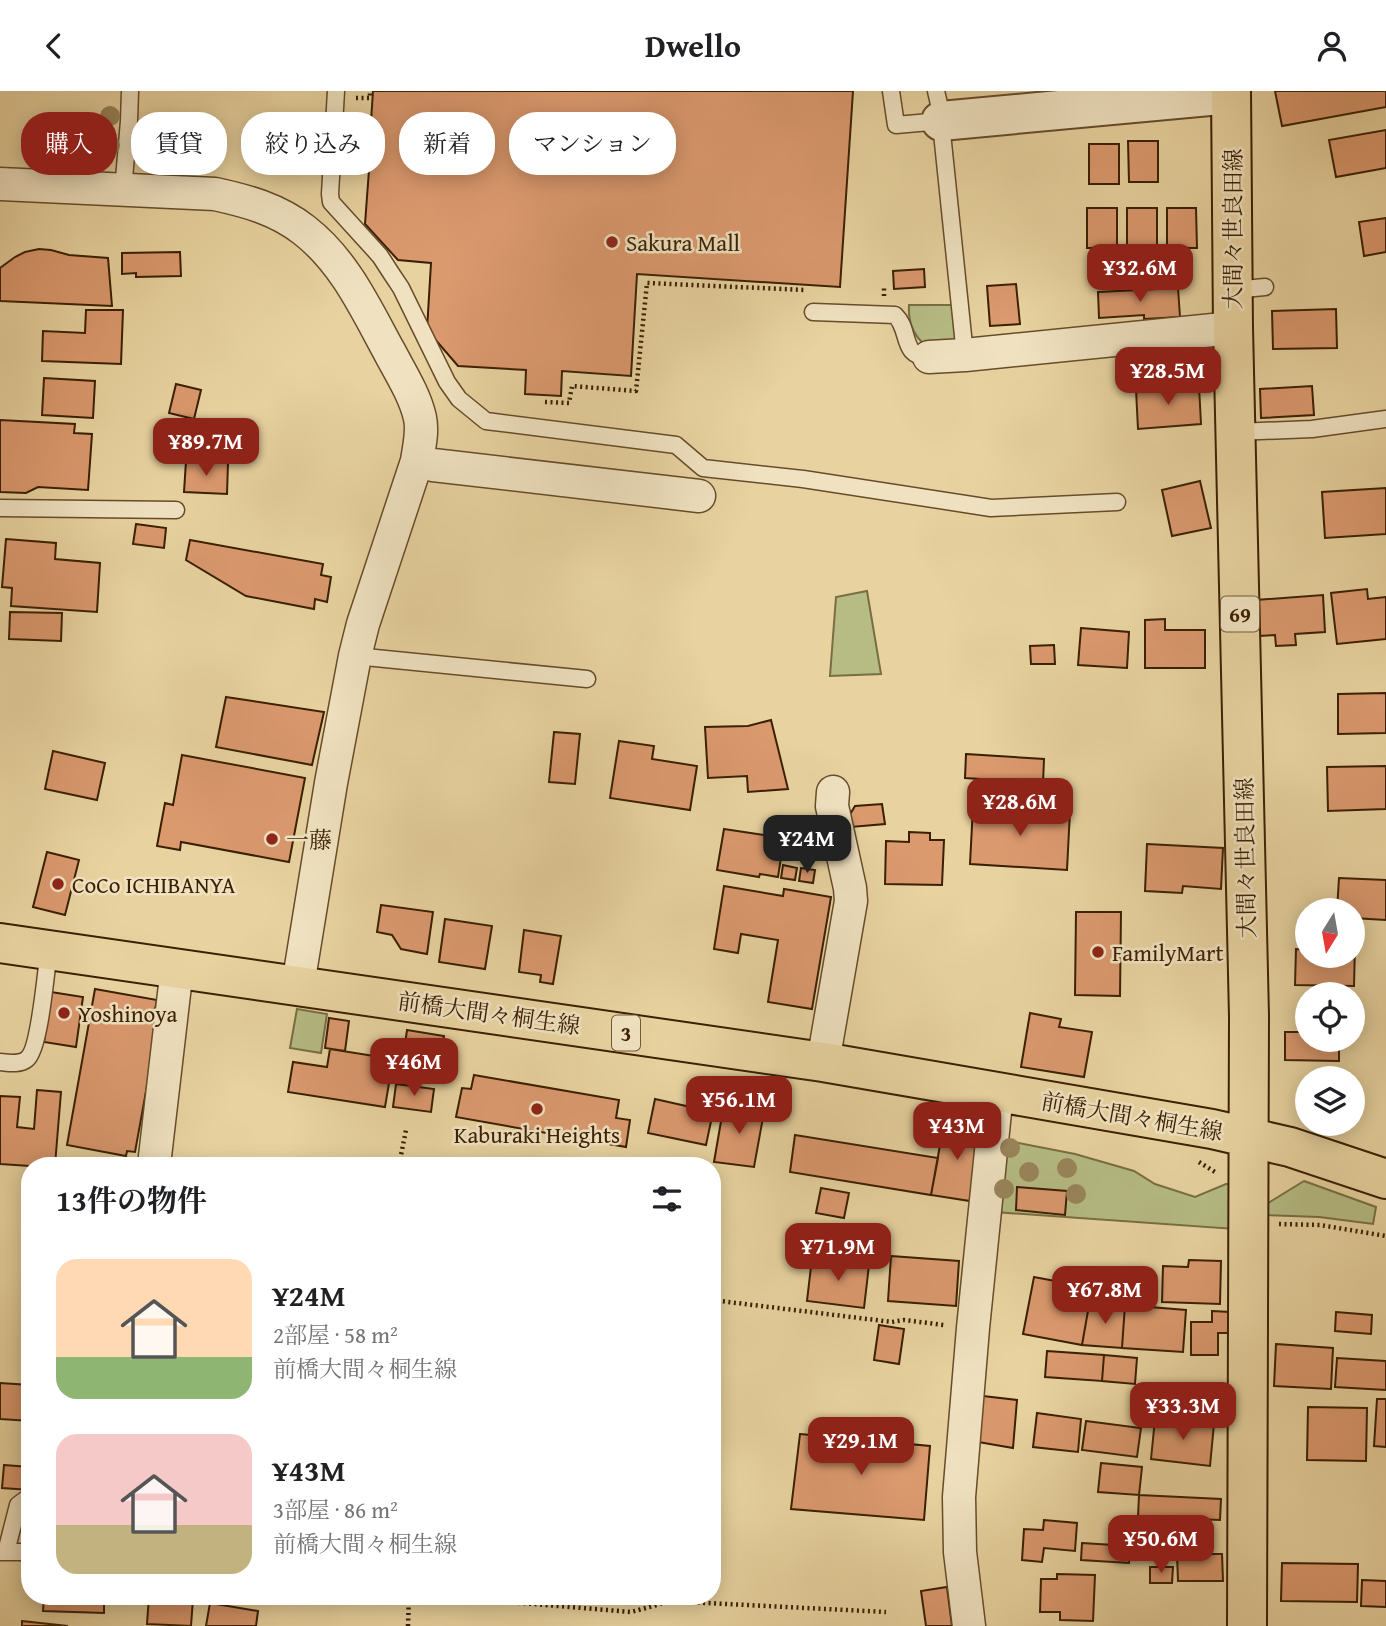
<!DOCTYPE html>
<html lang="ja">
<meta charset="utf-8">
<style>
:root{--surface:#fff;--page:#f6f6f6;--text:#202124;--muted:#757577;--accent:#8f2418}
body{margin:0;font-family:"Gentium Book Plus","Noto Serif JP",serif;background:var(--page);color:var(--text);height:100vh;display:flex;flex-direction:column;font-size:26px;white-space:nowrap}
*{box-sizing:border-box;margin:0}
p{font-size:23px;color:var(--muted)}
.icon{flex:none;width:38px;height:38px;fill:none;stroke:currentColor;stroke-width:2;stroke-linecap:round;stroke-linejoin:round}
.map{position:relative;flex:1;overflow:hidden}
.sheet{position:absolute;left:21px;top:1066px;width:700px;height:448px;display:flex;flex-direction:column;background:var(--surface);border-radius:28px;box-shadow:0 4px 18px #0003}
.sheet>*{flex:none}
.banner{position:absolute;left:21px;top:21px;width:700px;height:63px;display:flex;gap:14px}
.needle{width:46px;rotate:191deg}
.controls{position:absolute;left:1295px;top:807px;display:grid;gap:14px}
.controls a{display:grid;place-items:center;width:70px;height:70px;border-radius:50%;background:var(--surface);box-shadow:0 4px 18px #0003;font-size:35px}
.price{position:absolute;translate:-50% -60px;padding:0 16px;border-radius:14px;background:var(--accent);color:#fff;font-size:23px;line-height:46px;filter:drop-shadow(0 2px 4px #0008)}
.price::after{content:'';position:absolute;left:50%;top:42px;width:21px;height:16px;margin-left:-10px;background:inherit;clip-path:polygon(0 0,100% 0,50% 100%)}
.price.current{background:#222;color:#fff}
ul{padding:0;list-style:none}
li{display:flex;align-items:center;gap:21px;height:175px;padding:0 35px}
li span{display:grid;place-items:center;flex:none;width:196px;height:140px;border-radius:21px;color:#555}
li>.icon{margin-inline-start:auto}
span .icon{width:84px;height:84px;fill:#fffc;stroke-width:1}
li b{font-size:30px}
h2{display:flex;justify-content:space-between;align-items:center;height:84px;padding:0 35px;font-size:30px}
.chip{padding:0 24px;border-radius:28px;background:var(--surface);box-shadow:0 4px 18px #0003;font-size:24px;line-height:63px}
.chip.current{background:var(--accent);color:#fff}
header{display:flex;justify-content:space-between;align-items:center;height:91px;padding:0 35px;background:var(--surface);font-size:32px;font-weight:700}
.map>svg:first-child{display:block}
</style>
<header><svg class="icon" aria-label="back" viewBox="0 0 24 24"><path d="M15 5l-7 7 7 7"/></svg>Dwello<svg class="icon" aria-label="person" viewBox="0 0 24 24"><circle cx="12" cy="8" r="4"/><path d="M4 21q1-7 8-7t8 7"/></svg></header>
<div class="map">
<svg width="1386" height="1535" viewBox="0 0 1386 1535">
<rect width="100%" height="100%" fill="#e8d3a0"/>
<filter id="stains"><feTurbulence type="fractalNoise" baseFrequency=".00286" numOctaves="4"/><feColorMatrix values="0 0 0 0 .2 0 0 0 0 .09 0 0 0 0 .02 0 0 0 .5 -.17"/></filter>
<radialGradient id="worn" r=".72"><stop offset=".6" stop-color="#630" stop-opacity="0"/><stop offset="1" stop-color="#630" stop-opacity=".3"/></radialGradient>
<!-- green -->
<path fill="#b6bc84" stroke="#786e43" stroke-width="2" d="M909,214H952L956,253L925,254C913,244 908,230 909,214Z
M867,500L881,583L830,585L836,506Z
M297,918L327,923L321,962L290,957Z
M1003,1049L1075,1063L1134,1080L1155,1093L1195,1106L1226,1093H1235V1138L994,1121Z
M1304,1090L1376,1116L1373,1133L1319,1126L1264,1124L1265,1114Z"/>
<!-- building -->
<path fill="#db996e" stroke="#3a1f02" stroke-width="2" d="M373,0H853L840,196L637,183L631,285L562,280L561,305L525,303L526,279L458,275L427,239L431,172L398,169L365,133L369,79L351,77L353,44L370,46Z
M1275,0H1386V16L1282,35Z
M1386,39V77L1336,86L1329,49Z
M1128,50H1158V91H1129Z
M1089,53H1119V93H1089Z
M1087,117H1117V157H1087Z
M1127,117H1157V157H1127Z
M1167,117H1196L1197,157H1167Z
M1386,127V161L1364,165L1359,131Z
M39,158L51,159L69,164L108,167L112,215L0,210V177L15,166L25,161Z
M180,161L181,185L136,186V182L122,183V162Z
M924,178L925,196L894,198L893,180Z
M1016,193L1020,233L990,235L987,195Z
M1178,197L1180,226L1144,228V224L1099,227L1098,201Z
M1336,218L1337,257L1273,258L1272,220Z
M86,219H123L121,273L42,270L43,240L85,242Z
M1160,258L1162,276L1134,278L1133,260Z
M44,287L95,290L93,327L42,324Z
M176,293L201,299L194,328L169,322Z
M1199,295L1201,333L1138,338L1136,299Z
M1312,295L1314,324L1261,327L1260,298Z
M0,329L75,333L74,342L92,343L88,399L38,396L26,402L0,401Z
M186,370L228,372L227,403L184,401Z
M1200,390L1211,437L1172,445L1162,399Z
M1386,397V443L1325,447L1322,401Z
M136,433L166,437L164,457L133,453Z
M6,448L56,452L55,468L100,472L97,521L11,515L12,497L2,496Z
M190,449L323,473L321,484L331,486L327,511L315,508L314,518L246,505L186,469Z
M1367,498L1368,508L1386,506V548L1337,553L1331,502Z
M1323,504L1325,541L1295,543L1296,554L1276,555L1275,544L1259,545L1256,509Z
M10,521L62,522L61,550L9,548Z
M1165,528V539H1205V577H1145V529Z
M1081,537L1129,541L1127,577L1078,574Z
M1054,554L1055,573H1031L1030,555Z
M1386,602V642L1338,643V603Z
M226,606L324,621L312,674L216,656Z
M771,629L788,698L748,701L747,685L708,687L705,636L748,635Z
M554,641L580,643L575,693L549,691Z
M619,650L654,655L652,668L697,675L690,719L610,707Z
M53,660L105,672L97,709L45,698Z
M966,663L1044,668L1043,692L965,687Z
M182,664L305,687L289,771L181,751L180,759L157,755L165,712L173,714Z
M1386,675V718L1328,720L1327,676Z
M882,713L885,733L851,736L849,725L855,715Z
M973,715L1070,720L1067,779L970,773Z
M724,738L784,747L778,786L760,783L759,786L717,779Z
M909,741L930,742V749H944L942,794L885,793L886,750L909,751Z
M1147,753L1223,757L1221,798L1183,795L1182,802L1145,800Z
M47,761L79,769L65,824L33,816Z
M783,774L797,777L795,789L781,787Z
M801,777L815,779L813,792L799,790Z
M1339,787L1386,789V829L1353,827V819H1337Z
M724,795L783,805L784,798L831,806L812,918L768,911L778,849L741,843L738,862L714,858Z
M381,814L433,821L427,863L401,858L392,844L377,841Z
M1076,821H1121L1120,905L1075,904Z
M445,828L492,835L485,878L439,871Z
M524,839L561,845L553,893L540,891L541,884L519,881Z
M1353,854H1355L1354,895L1295,894L1296,858L1307,859V864H1353Z
M95,898L157,909L153,928L159,929L135,1061L127,1060L126,1065L67,1054Z
M51,901L83,906L76,956L44,951Z
M1030,922L1061,928L1059,936L1092,941L1084,986L1021,976Z
M329,927L349,930L345,960L325,957Z
M407,939L444,945L440,966L404,960Z
M1285,941H1307V948H1339V970L1285,969Z
M330,958L393,968L385,1016L288,1001L293,971L327,976Z
M474,984L619,1009L616,1027L630,1029L626,1056L456,1026L462,997L471,998Z
M396,993L434,998L431,1021L393,1016Z
M37,999L61,1001L55,1074L30,1075L0,1073V1005L20,1006L17,1036L34,1038Z
M655,1008L713,1021L706,1054L648,1042Z
M724,1013L764,1021L754,1076L714,1071Z
M944,1032L983,1038L970,1110L931,1104Z
M795,1044L938,1067L931,1104L790,1081Z
M1017,1096L1067,1100L1065,1124L1016,1119Z
M821,1097L849,1102L844,1127L816,1122Z
M891,1165L959,1170L956,1215L888,1210Z
M812,1167L869,1174L864,1217L807,1210Z
M1189,1169L1221,1170L1220,1213L1162,1211L1163,1175L1188,1176Z
M1034,1186L1092,1197L1082,1254L1023,1243Z
M1089,1214H1125L1122,1257L1082,1254Z
M1125,1214L1186,1219L1183,1261L1122,1257Z
M1212,1220L1230,1221V1242H1218V1264H1191V1231H1212Z
M1336,1221L1372,1224L1371,1243L1335,1240Z
M879,1234L904,1238L899,1273L874,1269Z
M1276,1253L1333,1257L1331,1298L1274,1295Z
M1047,1260L1104,1264L1102,1290L1045,1286Z
M1104,1264L1137,1267L1135,1293L1102,1290Z
M1337,1267L1386,1270V1299L1335,1296Z
M0,1292L30,1294V1330L0,1328Z
M983,1305L1017,1309L1013,1357L978,1351Z
M1377,1308H1386V1356L1374,1355Z
M1308,1316L1367,1317L1366,1370L1307,1369Z
M1037,1322L1081,1328L1078,1361L1033,1356Z
M1155,1328L1214,1333L1210,1375L1151,1368Z
M1086,1330L1141,1337L1137,1366L1082,1359Z
M29,1336H30V1370H26Z
M800,1343L930,1355L924,1429L791,1418Z
M1101,1372L1142,1376L1139,1404L1098,1401Z
M4,1374L30,1376V1399L2,1397Z
M1139,1404L1221,1408L1220,1429L1138,1426Z
M1044,1429L1077,1432L1075,1460L1044,1457L1042,1471L1022,1469L1024,1438L1043,1439Z
M1082,1452L1130,1455L1129,1472L1081,1469Z
M1177,1463H1222L1223,1490H1178Z
M1282,1472L1358,1473L1357,1511L1281,1510Z
M1150,1476H1173L1172,1492H1150Z
M1057,1483L1095,1484L1093,1530L1060,1529V1521H1040L1041,1488H1057Z
M1362,1489L1386,1490V1516L1361,1515Z
M947,1496L952,1535H926L921,1500Z
M44,1505H104V1522L43,1520Z
M149,1505L193,1508L191,1535L147,1533Z
M210,1512L258,1520L256,1535H206Z
M22,1530L68,1535H22Z"/>
<g fill="none" stroke-linecap="round" stroke-linejoin="round">
<defs>
<path id="service" d="M336,0L330,103L331,111L380,165L391,182L401,197L447,291L459,308L486,330L676,354L703,377L803,388L991,417L1117,411
M891,0L896,34L941,30
M936,0L939,13L965,264
M123,99L129,30L130,0
M1233,199L1265,196
M813,221L895,224C911,239 900,266 929,266
M1236,341L1312,338L1386,328
M0,417L176,419
M355,565L587,588
M0,971C9,972 20,974 27,968C40,958 46,878 49,859
M0,1461H30
M6,1461L18,1414L26,1408H30"/>
<path id="minor" d="M0,93L215,103C247,110 277,118 304,139C344,170 365,216 389,260C400,281 415,304 420,327C423,341 419,356 417,370L363,533L355,565L331,692L298,894
M929,266L965,264L1233,237
M417,370L433,374L699,405
M823,971L851,810L850,797L832,715L833,701
M154,1074L177,877
M969,1535L960,1461L959,1406L973,1237L995,1021L998,1002"/>
<path id="tertiary" d="M941,30L1231,3"/>
<path id="primary" d="M1231,0L1233,237L1249,925L1247,1535
M0,852L823,971L1212,1038L1290,1056L1386,1088"/>
</defs>
<!-- service casing -->
<use href="#service" stroke="#664c2a" stroke-width="19"/>
<!-- minor casing -->
<use href="#minor" stroke="#664c2a" stroke-width="35"/>
<!-- tertiary casing -->
<use href="#tertiary" stroke="#664c2a" stroke-width="42"/>
<!-- primary casing -->
<use href="#primary" stroke="#3a1f02" stroke-width="42"/>
<!-- path -->
<path stroke="#3a1f02" stroke-width="4.5" stroke-dasharray="2 3.5" stroke-linecap="butt" d="M356,7H370V0
M884,205V195
M545,311L569,312L572,295L636,300L647,192L806,199
M1199,1071L1215,1081
M399,1074L406,1039
M1279,1133L1320,1134L1386,1145
M712,1209L892,1231L904,1229L944,1234
M436,1505L631,1521L657,1514L667,1510L886,1521
M408,1535L409,1505"/>
<!-- service -->
<use href="#service" stroke="#f0e2c1" stroke-width="16"/>
<!-- minor -->
<use href="#minor" stroke="#f0e2c1" stroke-width="32"/>
<!-- tertiary -->
<use href="#tertiary" stroke="#f0e2c1" stroke-width="38"/>
<!-- primary -->
<use href="#primary" stroke="#e8d3a0" stroke-width="38"/>
</g>
<!-- trees -->
<g fill="#99855b">
<circle cx="110" cy="25" r="10"/>
<circle cx="153" cy="43" r="10"/>
<circle cx="110" cy="54" r="10"/>
<circle cx="1010" cy="1057" r="10"/>
<circle cx="1067" cy="1077" r="10"/>
<circle cx="1029" cy="1081" r="10"/>
<circle cx="1004" cy="1098" r="10"/>
<circle cx="1076" cy="1103" r="10"/>
</g>
<!-- markers -->
<g fill="#8f2418" stroke="#f0e2c1" stroke-width="2.5">
<circle cx="612" cy="151" r="7"/>
<circle cx="272" cy="748" r="7"/>
<circle cx="58" cy="793" r="7"/>
<circle cx="1098" cy="861" r="7"/>
<circle cx="64" cy="922" r="7"/>
<circle cx="537" cy="1018" r="7"/>
</g>
<g text-anchor="middle" dominant-baseline="central" stroke-width="5" stroke-linejoin="round" paint-order="stroke">
<!-- shield labels -->
<g fill="#f0e2c1" stroke="#715a3b" stroke-width="2">
<rect x="1221" y="505.5" width="38" height="35" rx="5"/>
<rect x="612" y="924.5" width="28" height="35" rx="5"/>
</g>
<g font-size="21" font-weight="bold" fill="#3a1f02">
<text x="1240" y="523">69</text>
<text x="626" y="942">3</text>
</g>
<!-- street labels -->
<g font-size="23" fill="#3a1f02" stroke="#f0e2c1">
<text transform="translate(1232 138) rotate(-90)">大間々世良田線</text>
<text transform="translate(1245 767) rotate(-91)">大間々世良田線</text>
<text transform="translate(489 922) rotate(8)">前橋大間々桐生線</text>
<text transform="translate(1132 1025) rotate(10)">前橋大間々桐生線</text>
</g>
<!-- poi labels -->
<g font-size="23" fill="#3a1f02" stroke="#f0e2c1" text-anchor="start">
<text x="626" y="151">Sakura Mall</text>
<text x="286" y="748">一藤</text>
<text x="72" y="793">CoCo ICHIBANYA</text>
<text x="1112" y="861">FamilyMart</text>
<text x="78" y="922">Yoshinoya</text>
<text x="537" y="1043" text-anchor="middle">Kaburaki Heights</text>
</g>
</g>
<rect width="100%" height="100%" filter="url(#stains)"/>
<rect width="100%" height="100%" fill="url(#worn)"/>
</svg>
<div class="controls">
<a><svg class="needle" viewBox="-14 -14 28 28"><path d="M0-13l5 13h-10z" fill="#e53935"/><path d="M0 13l5-13h-10z" fill="#757577"/></svg></a>
<a><svg class="icon" aria-label="locate" viewBox="0 0 24 24"><circle cx="12" cy="12" r="6"/><path d="M12 2v4M12 18v4M2 12h4M18 12h4"/></svg></a>
<a><svg class="icon" aria-label="layers" viewBox="0 0 24 24"><path d="M12 4l9 5-9 5-9-5zM3 14l9 5 9-5"/></svg></a>
</div>
<b class="price" style="left:1140px;top:213px">¥32.6M</b>
<b class="price" style="left:1168px;top:316px">¥28.5M</b>
<b class="price" style="left:206px;top:387px">¥89.7M</b>
<b class="price" style="left:1020px;top:747px">¥28.6M</b>
<b class="price current" style="left:807px;top:784px">¥24M</b>
<b class="price" style="left:414px;top:1007px">¥46M</b>
<b class="price" style="left:739px;top:1045px">¥56.1M</b>
<b class="price" style="left:957px;top:1071px">¥43M</b>
<b class="price" style="left:838px;top:1192px">¥71.9M</b>
<b class="price" style="left:1105px;top:1235px">¥67.8M</b>
<b class="price" style="left:1183px;top:1351px">¥33.3M</b>
<b class="price" style="left:861px;top:1386px">¥29.1M</b>
<b class="price" style="left:1161px;top:1484px">¥50.6M</b>
<div class="banner">
<a class="chip current">購入</a>
<a class="chip">賃貸</a>
<a class="chip">絞り込み</a>
<a class="chip">新着</a>
<a class="chip">マンション</a>
</div>
<section class="sheet">
<h2>13件の物件<svg class="icon" aria-label="filters" viewBox="0 0 24 24"><path d="M4 7h16M4 17h16"/><circle cx="9" cy="7" r="2"/><circle cx="15" cy="17" r="2"/></svg></h2>
<ul>
<li><span style="background:linear-gradient(#ffd9b3 70%,#8fb573 0)"><svg class="icon" aria-label="home" viewBox="0 0 24 24"><path d="M3 11l9-7 9 7M6 9v11h12V9"/></svg></span><div><b>¥24M</b><p>2部屋 · 58 m²</p><p>前橋大間々桐生線</p></div></li>
<li><span style="background:linear-gradient(#f6c9c9 65%,#c2b280 0)"><svg class="icon" aria-label="home" viewBox="0 0 24 24"><path d="M3 11l9-7 9 7M6 9v11h12V9"/></svg></span><div><b>¥43M</b><p>3部屋 · 86 m²</p><p>前橋大間々桐生線</p></div></li>
</ul>
</section>
</div>
